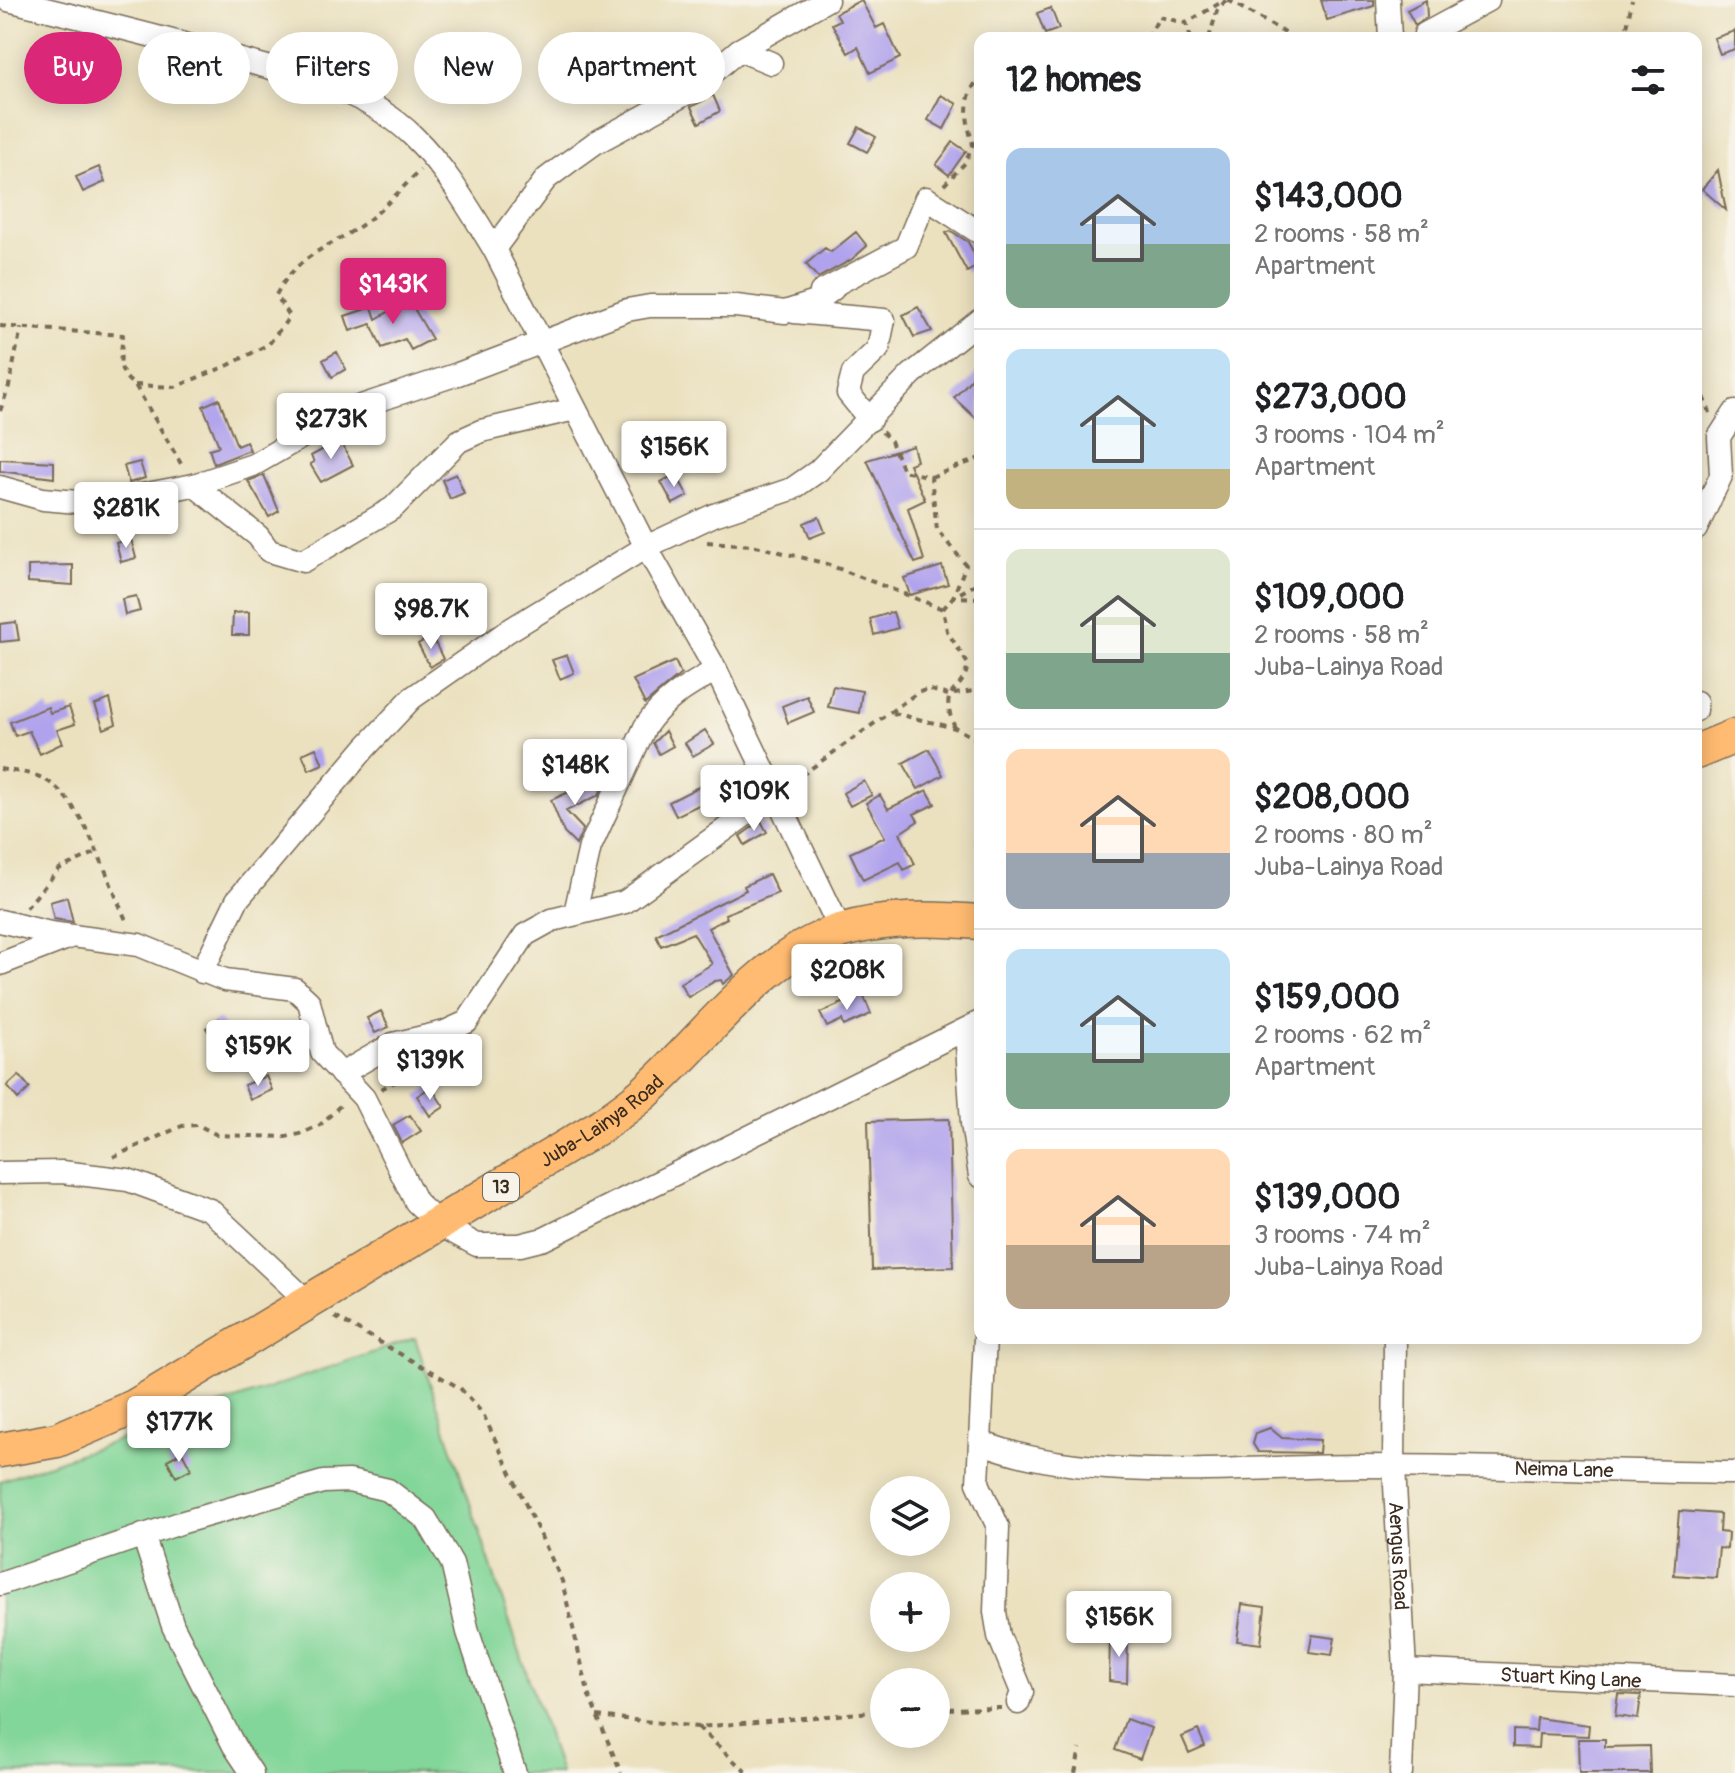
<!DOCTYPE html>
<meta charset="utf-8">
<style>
:root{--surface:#fff;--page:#f6f6f6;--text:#202124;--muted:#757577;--line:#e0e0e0;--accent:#db2777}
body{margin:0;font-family:Pangolin,sans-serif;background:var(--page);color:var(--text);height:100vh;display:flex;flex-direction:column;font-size:30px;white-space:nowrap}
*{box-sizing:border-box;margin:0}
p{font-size:26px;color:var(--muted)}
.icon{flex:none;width:44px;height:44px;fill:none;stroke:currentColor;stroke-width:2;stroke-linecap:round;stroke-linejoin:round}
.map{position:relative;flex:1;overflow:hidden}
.side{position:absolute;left:974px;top:32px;width:728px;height:1312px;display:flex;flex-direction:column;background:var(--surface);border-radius:16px;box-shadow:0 4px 20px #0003}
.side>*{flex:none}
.banner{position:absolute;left:24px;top:32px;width:760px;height:72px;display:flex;gap:16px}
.tools{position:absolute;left:870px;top:1476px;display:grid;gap:16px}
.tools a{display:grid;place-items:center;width:80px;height:80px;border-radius:50%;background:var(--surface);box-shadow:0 4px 20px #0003;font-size:40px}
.price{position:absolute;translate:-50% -68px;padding:0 18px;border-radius:8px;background:#fff;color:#222;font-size:26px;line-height:52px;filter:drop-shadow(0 2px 4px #0008)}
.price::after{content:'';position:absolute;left:50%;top:48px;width:24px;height:18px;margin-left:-12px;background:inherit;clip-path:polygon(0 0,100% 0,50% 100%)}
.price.active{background:var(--accent);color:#fff}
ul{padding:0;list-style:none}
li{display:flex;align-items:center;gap:24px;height:200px;padding:0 32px}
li+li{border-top:2px solid var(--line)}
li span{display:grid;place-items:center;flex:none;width:224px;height:160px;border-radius:16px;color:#555}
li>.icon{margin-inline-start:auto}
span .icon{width:96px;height:96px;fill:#fffc;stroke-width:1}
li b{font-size:34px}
h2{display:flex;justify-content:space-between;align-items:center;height:96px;padding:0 32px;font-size:34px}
.pill{padding:0 28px;border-radius:36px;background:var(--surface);box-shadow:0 4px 20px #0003;font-size:28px;line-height:72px}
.pill.active{background:var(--accent);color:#fff}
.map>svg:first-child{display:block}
</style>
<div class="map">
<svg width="1735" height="1773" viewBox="0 0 1735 1773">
<rect width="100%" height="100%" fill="#f7f3e8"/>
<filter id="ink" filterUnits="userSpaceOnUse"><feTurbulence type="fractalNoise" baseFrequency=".0125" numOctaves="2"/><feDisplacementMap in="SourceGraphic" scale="16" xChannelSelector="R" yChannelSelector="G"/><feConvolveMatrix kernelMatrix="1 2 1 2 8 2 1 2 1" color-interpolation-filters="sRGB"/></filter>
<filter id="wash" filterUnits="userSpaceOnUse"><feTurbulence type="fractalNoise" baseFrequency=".006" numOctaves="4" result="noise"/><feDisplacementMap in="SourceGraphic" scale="32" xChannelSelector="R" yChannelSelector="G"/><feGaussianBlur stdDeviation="1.8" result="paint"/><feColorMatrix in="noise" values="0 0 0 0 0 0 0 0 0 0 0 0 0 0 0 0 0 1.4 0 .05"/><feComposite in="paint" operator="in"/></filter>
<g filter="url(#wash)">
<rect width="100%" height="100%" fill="#ebe1bf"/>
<!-- green -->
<path fill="#82d699" stroke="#5e805c" stroke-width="2" d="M415,1338L560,1773H0V1481Z"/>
<g id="blocks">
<!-- building -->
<path fill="#b0a2ed" d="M861,0L876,28L884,24L900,58L870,73L858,47L848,53L832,24L840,20L836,13Z
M1321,0H1374V6L1327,20Z
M1426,0L1427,17L1415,25L1407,10Z
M1051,8L1059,29L1045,34L1037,13Z
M1735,31V49L1720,54L1714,38Z
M713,95L720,111L699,123L691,107Z
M941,95L957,104L944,129L928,120Z
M859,127L876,137L867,152L850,143Z
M953,142L966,151L949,175L936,165Z
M99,167L105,182L83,192L76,177Z
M1718,170L1726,210L1702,189Z
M951,231L968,242L980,265L967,272L946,233Z
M856,232L867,246L851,260L818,278L806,264L825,248L831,252Z
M409,300L432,339L411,350L405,339L382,348L371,324L350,331L345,316L372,307L376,319Z
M918,307L932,331L914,337L903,315Z
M337,352L346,369L332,377L323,360Z
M980,369V422L954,398Z
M219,399L237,446L246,442L250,450L214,464L209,449L219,446L203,406Z
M340,440L353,465L321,482L310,464L314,462L311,456Z
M913,446L917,461L909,464L925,500L908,508L924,560L915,563L867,460Z
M0,459L54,462V478L0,471Z
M140,462L145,478L129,483L124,466Z
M456,474L464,493L450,499L442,480Z
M676,474L688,496L673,504L661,482Z
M264,475L279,511L269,517L248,481Z
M819,517L825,532L810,538L804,523Z
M131,539L136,558L121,562L116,543Z
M73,565V585L28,582V566Z
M942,566L948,584L910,595L904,578Z
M136,596L140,611L125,615L122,599Z
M249,612V635H232L233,613Z
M893,612L898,628L874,635L870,619Z
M16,622L19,640L0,642V624Z
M432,636L443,659L430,667L418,644Z
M567,655L574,673L560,679L552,660Z
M675,661L681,674L645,704L633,680Z
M833,686L862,691L859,713L828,707Z
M807,696L814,712L788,723L782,706Z
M110,699L116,724L104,729L95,705Z
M48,707L50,713L69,707L75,724L57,730L63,743L40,754L29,731L15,736L10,722Z
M705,730L714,744L693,756L685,743Z
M665,731L673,746L659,754L653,743Z
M316,748L323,764L309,770L302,754Z
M929,749L943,775L918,789L903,763Z
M724,774L730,790L676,816L669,802Z
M607,775L599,795L566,811L583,829L576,845L564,833L551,800Z
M864,781L872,795L850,806L843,793Z
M927,790L935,804L914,814L918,821L900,833L915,864L904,870L900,862L863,880L850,853L885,837L866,803L880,795L888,809Z
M761,821L767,832L745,845L740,836Z
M769,874L778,893L725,914L727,918L708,928L734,975L723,984L721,980L715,981L688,997L680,983L712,964L693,933L661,946L656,935L746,890L744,886Z
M67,897L73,922L54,919L50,902Z
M863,994L871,1014L844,1026L842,1020L827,1027L820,1013Z
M381,1011L389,1027L375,1033L367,1018Z
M219,1019L229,1033L216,1042L206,1028Z
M19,1075L30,1088L18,1099L7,1086Z
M266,1076L272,1090L250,1100L244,1085Z
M431,1087L444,1107L430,1116L417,1096Z
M410,1115L421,1131L402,1143L393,1125Z
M949,1119L953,1267L872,1270L868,1121Z
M1270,1428L1282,1438L1320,1440L1319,1453L1258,1452L1253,1444L1256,1433Z
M182,1452L191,1469L176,1477L167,1460Z
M1679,1511L1720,1514L1719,1532L1728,1533L1727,1549L1719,1548L1716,1578L1674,1575Z
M1242,1604L1265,1607L1261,1644L1237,1641Z
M1312,1635L1335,1638L1332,1655L1309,1652Z
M1110,1636H1128L1127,1683L1109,1681Z
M1618,1694L1641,1695L1638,1719L1615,1716Z
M1537,1718L1589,1725L1588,1736L1539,1734L1538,1748L1513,1747V1730L1536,1731Z
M1126,1719L1151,1728L1140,1759L1115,1750Z
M1198,1730L1205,1746L1189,1753L1182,1737Z
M1578,1739H1605V1747L1649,1746L1650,1773H1579Z"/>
</g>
</g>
<g filter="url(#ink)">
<use href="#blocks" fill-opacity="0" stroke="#796a56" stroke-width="2"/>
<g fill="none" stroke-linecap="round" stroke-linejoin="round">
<defs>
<g id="minor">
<path d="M8,0C82,18 157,36 231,57C294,75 364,88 413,136C446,168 470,210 494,249L646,547L716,670L841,931"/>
<path d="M1388,0L1390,38"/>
<path d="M1425,34L1488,0"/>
<path d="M739,50L771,63"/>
<path d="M494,249L546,179L570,161L595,143L689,92L739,50L827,0"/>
<path d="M821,292L906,247L926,198L980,233"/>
<path d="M794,312L884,320L878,349L853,373L848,393L870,420"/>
<path d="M194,485L258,536L269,551L303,561L393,508L459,441L481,431L575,409"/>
<path d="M0,487L43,499L78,502L121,499L194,485L253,465L349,410L458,374L627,310L650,306H736L785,312L816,302L833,289"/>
<path d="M1696,529L1721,476L1719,437L1735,412"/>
<path d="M1696,702V710"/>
<path d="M575,913L590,847L645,727C664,699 688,686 716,670"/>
<path d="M0,921L50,933L139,945L225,980L295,989L309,1002L322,1053L364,1098L416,1202L440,1225L477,1245H520L544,1239L980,1022"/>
<path d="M0,964L70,937"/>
<path d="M202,972L237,900L365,748L412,698L508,631L646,547L714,515L792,489L818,471L912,374L980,320"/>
<path d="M966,1030L972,1123L980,1176"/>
<path d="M341,1074L393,1044L445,1032L467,1022L525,935L552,920L625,902L777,792"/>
<path d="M0,1173L62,1172L128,1180L210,1210L309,1303"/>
<path d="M985,1338L978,1483L998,1527L995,1612L999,1636L1022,1692L1018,1703"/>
<path id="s1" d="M1395,1338L1394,1467L1405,1670L1401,1773"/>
<path id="s2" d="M983,1443C1090,1485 1244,1466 1360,1466C1485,1466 1610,1471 1735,1473"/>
<path d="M143,1535L173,1626L234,1746L252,1773"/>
<path d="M0,1584L180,1523L323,1482L349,1481L388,1490L426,1519L452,1563L468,1632L515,1773"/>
<path id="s3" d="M1405,1670L1735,1685"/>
</g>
<g id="primary">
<path d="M1696,752L1735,736"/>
<path id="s4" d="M0,1450L57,1440L134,1407L599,1127C614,1116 629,1106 643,1094C705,1040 759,957 840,931C887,917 932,918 980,922"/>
</g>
</defs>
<!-- minor casing -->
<use href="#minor" stroke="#796a56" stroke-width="25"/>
<!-- primary casing -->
<use href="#primary" stroke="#796a56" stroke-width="37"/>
<!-- path -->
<path stroke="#796a56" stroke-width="4" stroke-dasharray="6 6" stroke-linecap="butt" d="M1228,0L1294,38
M1148,38L1159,17L1186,23
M1191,38L1186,23L1225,0
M1209,38L1217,11L1226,0
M1625,38L1632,0
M944,185L965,163L973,144C966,122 962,96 980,78
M0,326L123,335C121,356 115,373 135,385L184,469
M1696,374L1710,413
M135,385L175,387L229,365L269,344L290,316L276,295C300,250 335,247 371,218C388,204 404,186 420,170
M0,411L9,386L21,328
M882,432L891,441L903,471L931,477L937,530L966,565L953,597L980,598
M931,477L980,458
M707,542L752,545L824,563L943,609
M893,713L955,728L980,741
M955,728C936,683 963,698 968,664L947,631L943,609L953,597L980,582
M0,769C12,771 25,772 37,776C83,792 107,881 127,922
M792,782L917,693L928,689L948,695L980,690
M26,908L59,869L97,852
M381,1089L447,1054
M113,1157L182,1126L198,1125L217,1135L285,1137L300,1134L320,1125L344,1102
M335,1317L460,1388L483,1414L562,1581L589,1696L621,1773
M936,1709L1001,1708
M597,1716L698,1727L884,1711
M698,1727L747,1773
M1075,1773L1080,1749"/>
<!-- minor -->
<use href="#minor" stroke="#fff" stroke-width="22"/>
<!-- primary -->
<use href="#primary" stroke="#ffbb71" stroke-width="34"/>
</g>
</g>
<g text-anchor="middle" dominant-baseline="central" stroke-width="6" stroke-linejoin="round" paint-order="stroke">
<!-- shield labels -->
<rect fill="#f7f3e8" stroke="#73665b" stroke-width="2" x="483" y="1173" width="36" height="28" rx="6"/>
<g font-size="18" font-weight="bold" fill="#3b2a1e">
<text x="501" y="1187">13</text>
</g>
<!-- street labels -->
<g font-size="20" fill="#3b2a1e" stroke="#f7f3e8">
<text stroke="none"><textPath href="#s4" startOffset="690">Juba-Lainya Road</textPath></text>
<text stroke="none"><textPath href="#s2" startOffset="584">Neima Lane</textPath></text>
<text stroke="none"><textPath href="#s1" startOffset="218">Aengus Road</textPath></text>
<text stroke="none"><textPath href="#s3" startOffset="166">Stuart King Lane</textPath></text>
</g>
</g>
</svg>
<div class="tools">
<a><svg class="icon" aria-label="layers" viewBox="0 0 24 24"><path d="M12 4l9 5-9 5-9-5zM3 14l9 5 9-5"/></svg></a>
<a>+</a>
<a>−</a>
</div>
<b class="price active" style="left:393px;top:326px">$143K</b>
<b class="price" style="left:331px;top:461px">$273K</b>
<b class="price" style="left:674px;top:489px">$156K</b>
<b class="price" style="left:126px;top:550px">$281K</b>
<b class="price" style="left:431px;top:651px">$98.7K</b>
<b class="price" style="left:575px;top:807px">$148K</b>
<b class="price" style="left:754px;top:833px">$109K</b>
<b class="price" style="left:847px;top:1012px">$208K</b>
<b class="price" style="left:258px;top:1088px">$159K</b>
<b class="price" style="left:430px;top:1102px">$139K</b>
<b class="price" style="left:179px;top:1464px">$177K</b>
<b class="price" style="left:1119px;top:1659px">$156K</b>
<div class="banner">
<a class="pill active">Buy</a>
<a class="pill">Rent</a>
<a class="pill">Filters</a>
<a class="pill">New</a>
<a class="pill">Apartment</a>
</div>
<section class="side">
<h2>12 homes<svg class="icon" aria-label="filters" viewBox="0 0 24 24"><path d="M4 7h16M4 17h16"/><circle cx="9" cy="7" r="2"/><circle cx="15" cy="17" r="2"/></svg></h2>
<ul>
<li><span style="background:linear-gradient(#a9c7e8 60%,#7fa58c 0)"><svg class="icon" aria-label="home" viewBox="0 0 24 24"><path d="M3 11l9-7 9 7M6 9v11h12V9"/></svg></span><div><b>$143,000</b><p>2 rooms · 58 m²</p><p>Apartment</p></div></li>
<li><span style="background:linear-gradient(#bfe0f5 75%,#c2b280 0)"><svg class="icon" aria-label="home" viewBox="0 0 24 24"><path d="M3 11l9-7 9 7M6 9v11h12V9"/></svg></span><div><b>$273,000</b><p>3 rooms · 104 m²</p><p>Apartment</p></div></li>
<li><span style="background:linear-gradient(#dfe7d0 65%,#7fa58c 0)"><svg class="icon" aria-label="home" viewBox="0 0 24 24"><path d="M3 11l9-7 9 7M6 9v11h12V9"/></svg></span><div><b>$109,000</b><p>2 rooms · 58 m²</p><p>Juba-Lainya Road</p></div></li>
<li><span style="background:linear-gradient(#ffd9b3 65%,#9aa5b1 0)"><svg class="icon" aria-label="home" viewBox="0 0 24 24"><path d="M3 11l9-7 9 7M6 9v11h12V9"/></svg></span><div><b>$208,000</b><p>2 rooms · 80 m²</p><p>Juba-Lainya Road</p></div></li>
<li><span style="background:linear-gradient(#bfe0f5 65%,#7fa58c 0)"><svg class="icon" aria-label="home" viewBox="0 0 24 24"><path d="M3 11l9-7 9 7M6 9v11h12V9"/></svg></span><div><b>$159,000</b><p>2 rooms · 62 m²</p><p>Apartment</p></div></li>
<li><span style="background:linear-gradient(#ffd9b3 60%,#b9a48a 0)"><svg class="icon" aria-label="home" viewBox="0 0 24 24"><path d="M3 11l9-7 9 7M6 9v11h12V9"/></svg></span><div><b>$139,000</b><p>3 rooms · 74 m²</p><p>Juba-Lainya Road</p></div></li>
</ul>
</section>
</div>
